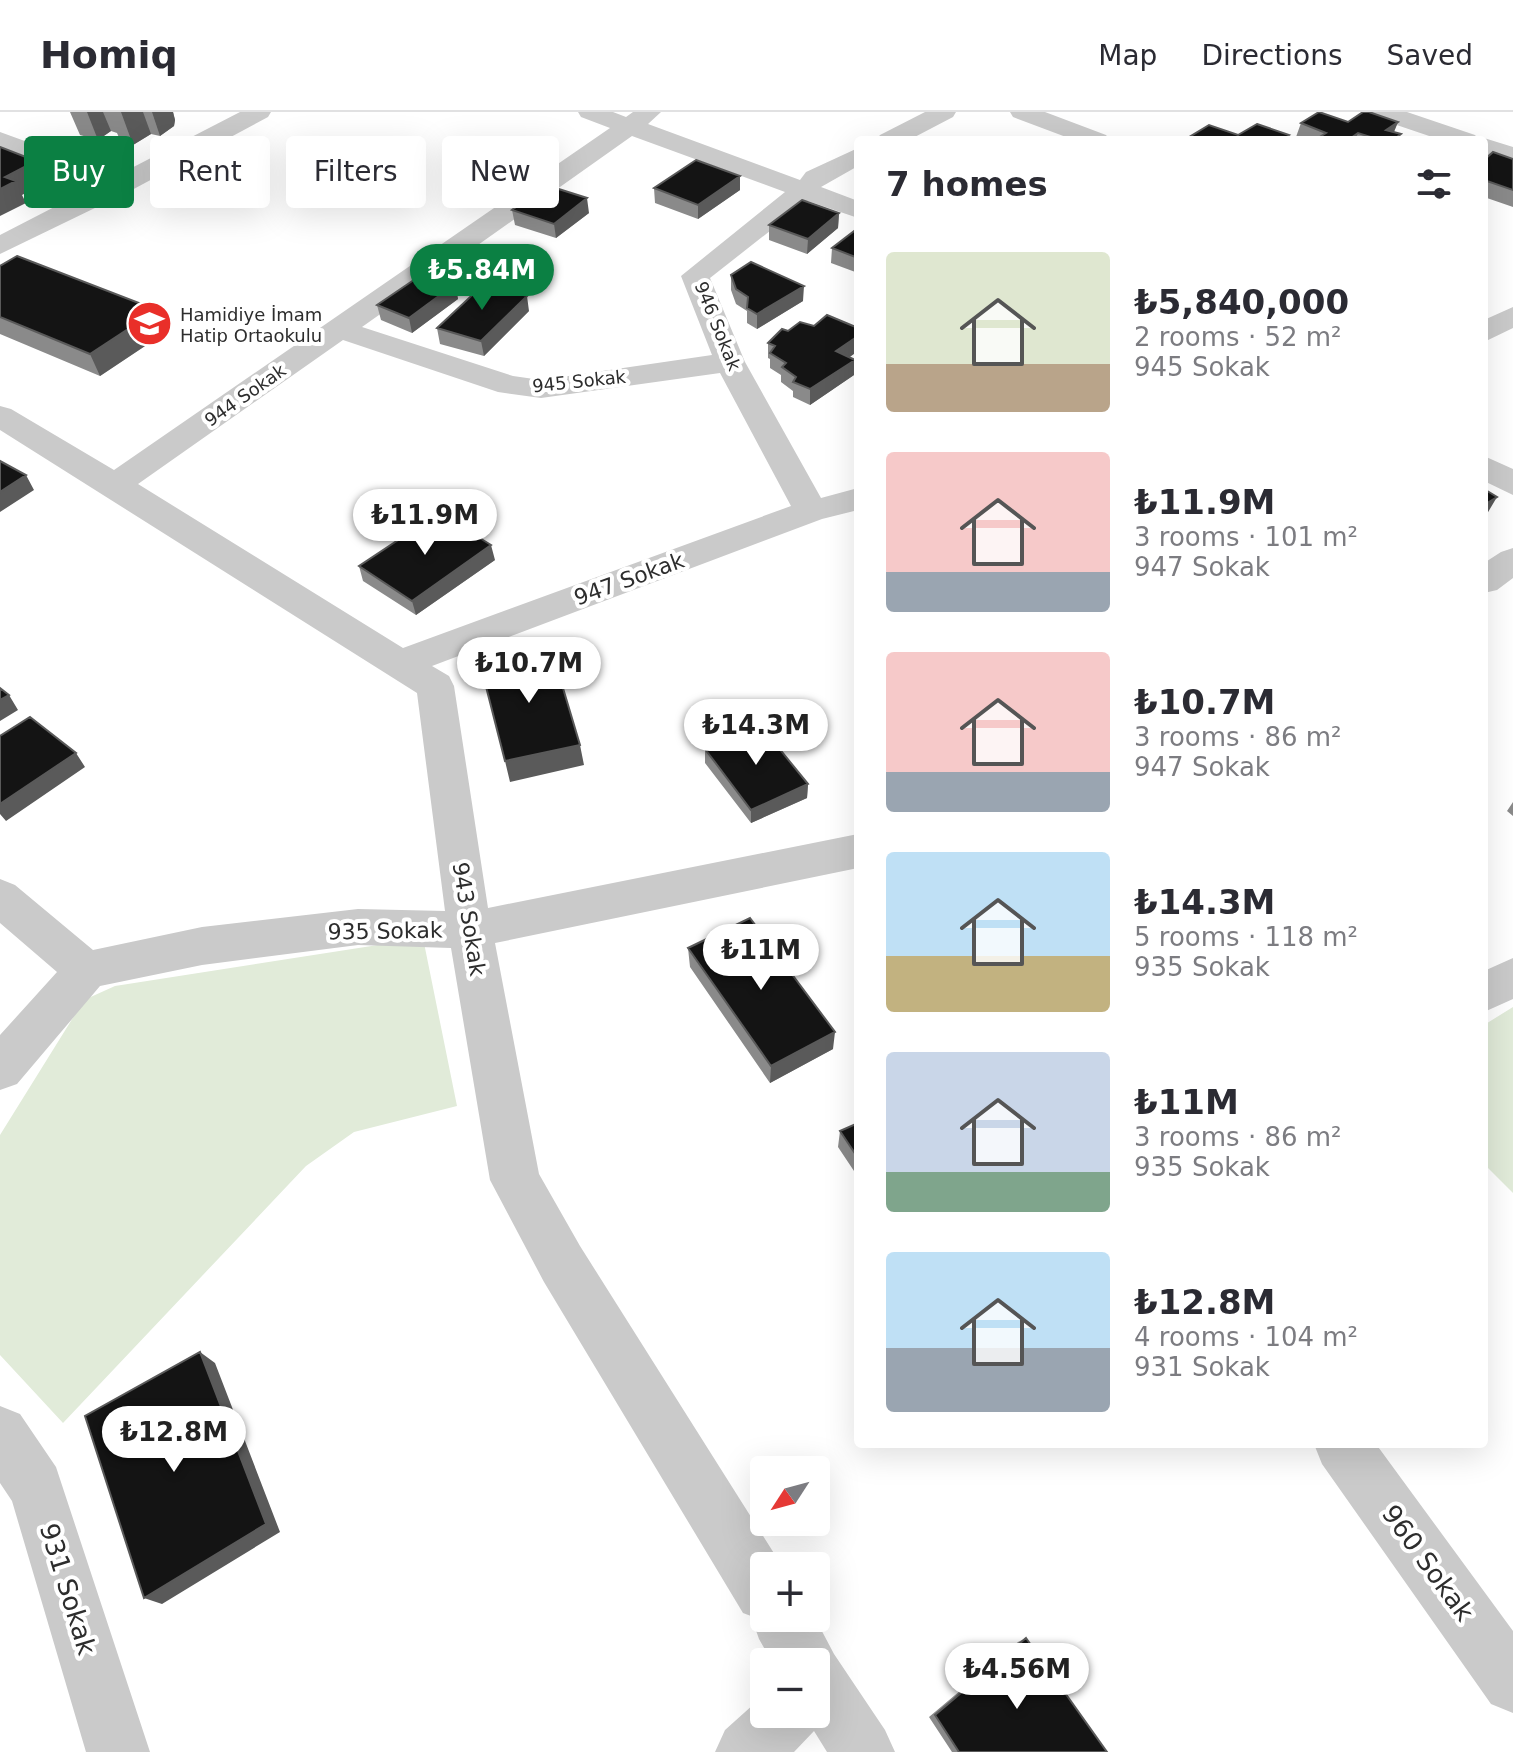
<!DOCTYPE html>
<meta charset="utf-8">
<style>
:root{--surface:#fff;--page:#f7f7f7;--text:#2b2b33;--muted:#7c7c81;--line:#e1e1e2;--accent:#0b8043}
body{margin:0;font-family:"DejaVu Sans",sans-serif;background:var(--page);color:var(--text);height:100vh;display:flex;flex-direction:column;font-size:30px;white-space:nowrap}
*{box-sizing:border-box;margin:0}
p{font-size:26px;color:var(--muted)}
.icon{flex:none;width:44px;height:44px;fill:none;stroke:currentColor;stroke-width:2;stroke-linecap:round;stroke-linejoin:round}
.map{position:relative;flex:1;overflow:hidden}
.sheet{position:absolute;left:854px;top:24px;width:634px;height:1312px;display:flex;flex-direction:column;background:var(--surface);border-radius:8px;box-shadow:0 8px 32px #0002}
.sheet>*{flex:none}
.banner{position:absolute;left:24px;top:24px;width:710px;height:72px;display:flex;gap:16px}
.needle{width:52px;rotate:234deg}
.tools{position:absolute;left:750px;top:1344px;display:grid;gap:16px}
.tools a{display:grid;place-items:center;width:80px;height:80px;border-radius:8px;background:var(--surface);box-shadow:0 8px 32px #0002;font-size:40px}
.price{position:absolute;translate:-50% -68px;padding:0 18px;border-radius:28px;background:#fff;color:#222;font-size:26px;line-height:52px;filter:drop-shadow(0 2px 4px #0008)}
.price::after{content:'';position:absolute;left:50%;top:48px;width:24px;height:18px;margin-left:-12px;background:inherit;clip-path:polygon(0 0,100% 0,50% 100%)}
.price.selected{background:var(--accent);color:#fff}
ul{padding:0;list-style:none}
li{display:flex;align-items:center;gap:24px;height:200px;padding:0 32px}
li span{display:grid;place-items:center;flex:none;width:224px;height:160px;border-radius:8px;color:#555}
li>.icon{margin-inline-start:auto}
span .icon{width:96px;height:96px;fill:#fffc;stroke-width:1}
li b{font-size:34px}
h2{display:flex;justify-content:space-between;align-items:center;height:96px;padding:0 32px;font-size:34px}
.chip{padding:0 28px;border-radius:8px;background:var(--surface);box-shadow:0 8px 32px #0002;font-size:28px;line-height:72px}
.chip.selected{background:var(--accent);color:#fff}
header{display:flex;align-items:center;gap:48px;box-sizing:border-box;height:112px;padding:0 40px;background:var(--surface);border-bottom:2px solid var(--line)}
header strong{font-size:38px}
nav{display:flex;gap:44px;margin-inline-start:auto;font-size:28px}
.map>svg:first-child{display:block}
</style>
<header>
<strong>Homiq</strong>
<nav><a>Map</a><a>Directions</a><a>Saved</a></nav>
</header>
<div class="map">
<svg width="1513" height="1640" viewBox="0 0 1513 1640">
<rect width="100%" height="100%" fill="#fff"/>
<!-- green -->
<path fill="#e1ebd9" d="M423,826L457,994L354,1020L306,1054L63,1311L0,1243V1023L84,888L115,874Z
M1513,895V1081L1484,1052V913Z"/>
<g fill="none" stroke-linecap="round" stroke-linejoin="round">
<!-- minor -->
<path fill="#cacaca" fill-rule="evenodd" d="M240,0H271L268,5L130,79L0,142V123L97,73L0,37V20L118,63Z
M578,0H613L626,5L633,0H661L648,12L800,68L806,60L858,36V54L821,75L858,89V106L808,89L710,166L745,250L821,386L858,376V398L822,407L432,554L449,564L454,574L488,796L858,722V756L495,831L539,1062L580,1134L782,1454H764V1506H815L834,1542L885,1618L895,1640H827L814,1619L794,1640H715L725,1618L764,1583V1602H816V1550H772L759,1527L751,1504L743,1501L544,1170L490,1068L451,836L358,833L202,853L100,874L17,972L0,978V923L57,860L0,811V767L15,773L93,838L202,815L358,797L445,799L417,581L0,318V294L11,297L114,358L610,16L581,5ZM632,24L785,80L681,164L712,243L541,268L513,264L362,215ZM343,228L498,280L541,286L720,261L791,394L403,536L138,372Z
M925,0H956L953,5L909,28H876L880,23Z
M1010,0H1045L1106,23L1110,28H1074L1013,5Z
M1370,0H1407L1475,23L1479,28L1484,26L1513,35V52L1484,43V28H1441L1373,5Z
M1513,195V216L1484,230V208Z
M1484,344L1513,357V383L1484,369Z
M1513,436V466L1497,478L1484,481V451L1501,440Z
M1513,846V887L1484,900V859Z
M0,1294L20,1302L56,1355L150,1640H86L12,1389L0,1371Z
M1314,1332H1376L1513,1519V1601L1491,1592L1322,1352Z"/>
</g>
<!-- wall -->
<path fill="#8a8a8a" d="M70,0H173L175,8L174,14L160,24L151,22L133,33L121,30L117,21L111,19L98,28L80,23Z
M1398,10L1394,20L1401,22L1398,28H1303L1296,25L1301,11Z
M1513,47V95L1484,85V48Z
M654,76L740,78L698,107L655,91Z
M512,98L589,101L556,126L515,113Z
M839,101L838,116L807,142L769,128V113Z
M858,116V161L831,151L832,136Z
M0,154L157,198L166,220L100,264L0,222Z
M731,163L803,189L757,217L747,211V199L736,192L731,178Z
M455,172L458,187L412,221L381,208L377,193Z
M529,199L484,244L440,232L437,216Z
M814,214L858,216V239L849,245L855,248L854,263L810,293L793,285V279L781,270V263L770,256V247L768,246V231L788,219Z
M495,448L416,503L363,469L359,454Z
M705,637L808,672L807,686L751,711L705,651Z
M1513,690V704L1507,699Z
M688,836L833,937L770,971L690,855Z
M858,1011V1065L838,1035L840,1019Z
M1026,1526L1107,1640H952L929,1605L1018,1530Z"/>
<!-- shaded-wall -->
<path fill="#5a5a5a" d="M87,0H103L111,19L98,28Z
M121,0H143L151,22L133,33Z
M152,0H173L175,8L174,14L160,24Z
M1398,10L1392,24L1386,18Z
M1358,21L1355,28H1348Z
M36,49L46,70L22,83L26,91L0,104V77L5,65Z
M740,64V78L698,107V93Z
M587,86L589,101L556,126L554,112Z
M839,101L838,116L807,142L808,127Z
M455,172L458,187L412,221L409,206Z
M804,174L803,189L757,217V202Z
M527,184L529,199L484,244L481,229Z
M157,198L166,220L100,264L90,242Z
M858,224V239L836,255V239Z
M855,248L854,263L810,293V277Z
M26,363L34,378L0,400V380Z
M1497,385L1484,407V393Z
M491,433L495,448L416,503L412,489Z
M9,583L18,598L0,609V588Z
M580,633L584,653L510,670L505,649Z
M76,641L85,655L6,709L0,702V692Z
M808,672L807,686L751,711V698Z
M835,920L833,937L770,971L771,954Z
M200,1240L215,1251L280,1420L162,1492L144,1486Z"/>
<!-- building -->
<path fill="#141414" stroke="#5a5a5a" stroke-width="2" d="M1319,0L1348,10L1363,0H1369L1398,10L1386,18L1401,22L1393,28H1380L1358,21L1348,28H1323L1318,26L1326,21L1301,11Z
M1257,12L1289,23L1281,28H1199L1191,24L1209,13L1238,23Z
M0,35L36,49L5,65L16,69L0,77Z
M1493,40L1513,47V78L1484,68V48Z
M696,48L740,64L698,93L654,76Z
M546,73L587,86L554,112L512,98Z
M802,88L839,101L808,127L769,113Z
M858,116V146L832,136Z
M17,144L157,198L90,242L0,205V154Z
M751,150L804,174L757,202L747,196L748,185L736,177L731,163Z
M424,161L455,172L409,206L377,193Z
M484,172L527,184L481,229L437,216Z
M827,203L858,216V224L836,239L855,248L810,277L793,270L796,265L782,255L786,251L770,241L775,234L768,231L782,217L788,219L800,210L814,214Z
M0,349L26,363L0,380Z
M1484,377L1497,385L1484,393Z
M439,401L491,433L412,489L359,454Z
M551,536L580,633L505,649L480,551Z
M0,576L9,583L0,588Z
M30,605L76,641L0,692V624Z
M760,613L808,672L751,698L705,637Z
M750,806L835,920L771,954L688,836Z
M858,1011V1046L840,1019Z
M200,1240L266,1412L144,1486L85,1304Z
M1026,1526L1107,1640H959L935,1603Z"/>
<!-- icons -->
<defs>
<symbol id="school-disc" viewBox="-11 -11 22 22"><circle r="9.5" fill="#e92f29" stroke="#fff"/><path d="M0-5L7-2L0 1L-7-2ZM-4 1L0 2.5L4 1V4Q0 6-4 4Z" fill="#fff"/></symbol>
</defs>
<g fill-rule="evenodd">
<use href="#school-disc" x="124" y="186" width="51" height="51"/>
</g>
<g text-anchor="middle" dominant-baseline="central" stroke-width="8" stroke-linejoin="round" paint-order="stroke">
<!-- far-poi labels -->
<g font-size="18" fill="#2d2d2d" stroke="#fff" text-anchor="start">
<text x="180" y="202">Hamidiye İmam<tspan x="180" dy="21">Hatip Ortaokulu</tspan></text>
</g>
<!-- far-street labels -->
<g font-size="18" fill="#2d2d2d" stroke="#fff">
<text transform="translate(718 214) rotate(68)">946 Sokak</text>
<text transform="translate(579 269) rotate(-6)">945 Sokak</text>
<text transform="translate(245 283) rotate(-35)">944 Sokak</text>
</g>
<!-- street labels -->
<g font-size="22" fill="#2d2d2d" stroke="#fff">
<text transform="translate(629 467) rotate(-20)">947 Sokak</text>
<text transform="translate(469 807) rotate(81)">943 Sokak</text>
<text transform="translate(385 819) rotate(-1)">935 Sokak</text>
</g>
<!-- near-street labels -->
<g font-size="26" fill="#2d2d2d" stroke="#fff">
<text transform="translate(1428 1451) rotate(54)">960 Sokak</text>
<text transform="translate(68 1477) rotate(73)">931 Sokak</text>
</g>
</g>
</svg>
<div class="tools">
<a><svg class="needle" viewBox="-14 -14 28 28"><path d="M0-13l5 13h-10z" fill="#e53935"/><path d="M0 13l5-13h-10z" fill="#7c7c81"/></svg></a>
<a>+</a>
<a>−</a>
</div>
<b class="price selected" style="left:482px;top:200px">₺5.84M</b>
<b class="price" style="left:425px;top:445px">₺11.9M</b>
<b class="price" style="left:529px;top:593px">₺10.7M</b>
<b class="price" style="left:756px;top:655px">₺14.3M</b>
<b class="price" style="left:761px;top:880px">₺11M</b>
<b class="price" style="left:174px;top:1362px">₺12.8M</b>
<b class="price" style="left:1017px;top:1599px">₺4.56M</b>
<div class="banner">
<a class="chip selected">Buy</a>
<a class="chip">Rent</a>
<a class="chip">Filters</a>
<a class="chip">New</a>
</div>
<section class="sheet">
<h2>7 homes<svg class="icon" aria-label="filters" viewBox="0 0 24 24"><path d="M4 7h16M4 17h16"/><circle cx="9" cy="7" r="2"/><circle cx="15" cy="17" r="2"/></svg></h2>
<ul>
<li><span style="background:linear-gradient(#dfe7d0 70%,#b9a48a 0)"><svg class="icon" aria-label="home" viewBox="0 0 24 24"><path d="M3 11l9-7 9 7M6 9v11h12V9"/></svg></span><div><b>₺5,840,000</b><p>2 rooms · 52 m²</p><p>945 Sokak</p></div></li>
<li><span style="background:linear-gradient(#f6c9c9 75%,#9aa5b1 0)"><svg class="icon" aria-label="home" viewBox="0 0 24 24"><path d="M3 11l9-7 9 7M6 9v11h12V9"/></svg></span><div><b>₺11.9M</b><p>3 rooms · 101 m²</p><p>947 Sokak</p></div></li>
<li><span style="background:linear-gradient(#f6c9c9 75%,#9aa5b1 0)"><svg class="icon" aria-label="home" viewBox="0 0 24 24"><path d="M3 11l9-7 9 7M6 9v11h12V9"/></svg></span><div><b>₺10.7M</b><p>3 rooms · 86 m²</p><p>947 Sokak</p></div></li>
<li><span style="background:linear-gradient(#bfe0f5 65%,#c2b280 0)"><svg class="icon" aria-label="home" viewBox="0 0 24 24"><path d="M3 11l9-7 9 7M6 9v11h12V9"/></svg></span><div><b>₺14.3M</b><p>5 rooms · 118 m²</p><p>935 Sokak</p></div></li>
<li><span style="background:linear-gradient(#c9d6e8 75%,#7fa58c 0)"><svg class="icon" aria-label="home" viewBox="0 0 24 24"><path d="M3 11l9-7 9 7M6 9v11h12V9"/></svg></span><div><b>₺11M</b><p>3 rooms · 86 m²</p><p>935 Sokak</p></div></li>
<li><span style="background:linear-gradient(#bfe0f5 60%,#9aa5b1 0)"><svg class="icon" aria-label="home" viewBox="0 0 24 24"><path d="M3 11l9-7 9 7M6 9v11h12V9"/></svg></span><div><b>₺12.8M</b><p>4 rooms · 104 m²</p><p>931 Sokak</p></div></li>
</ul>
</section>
</div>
